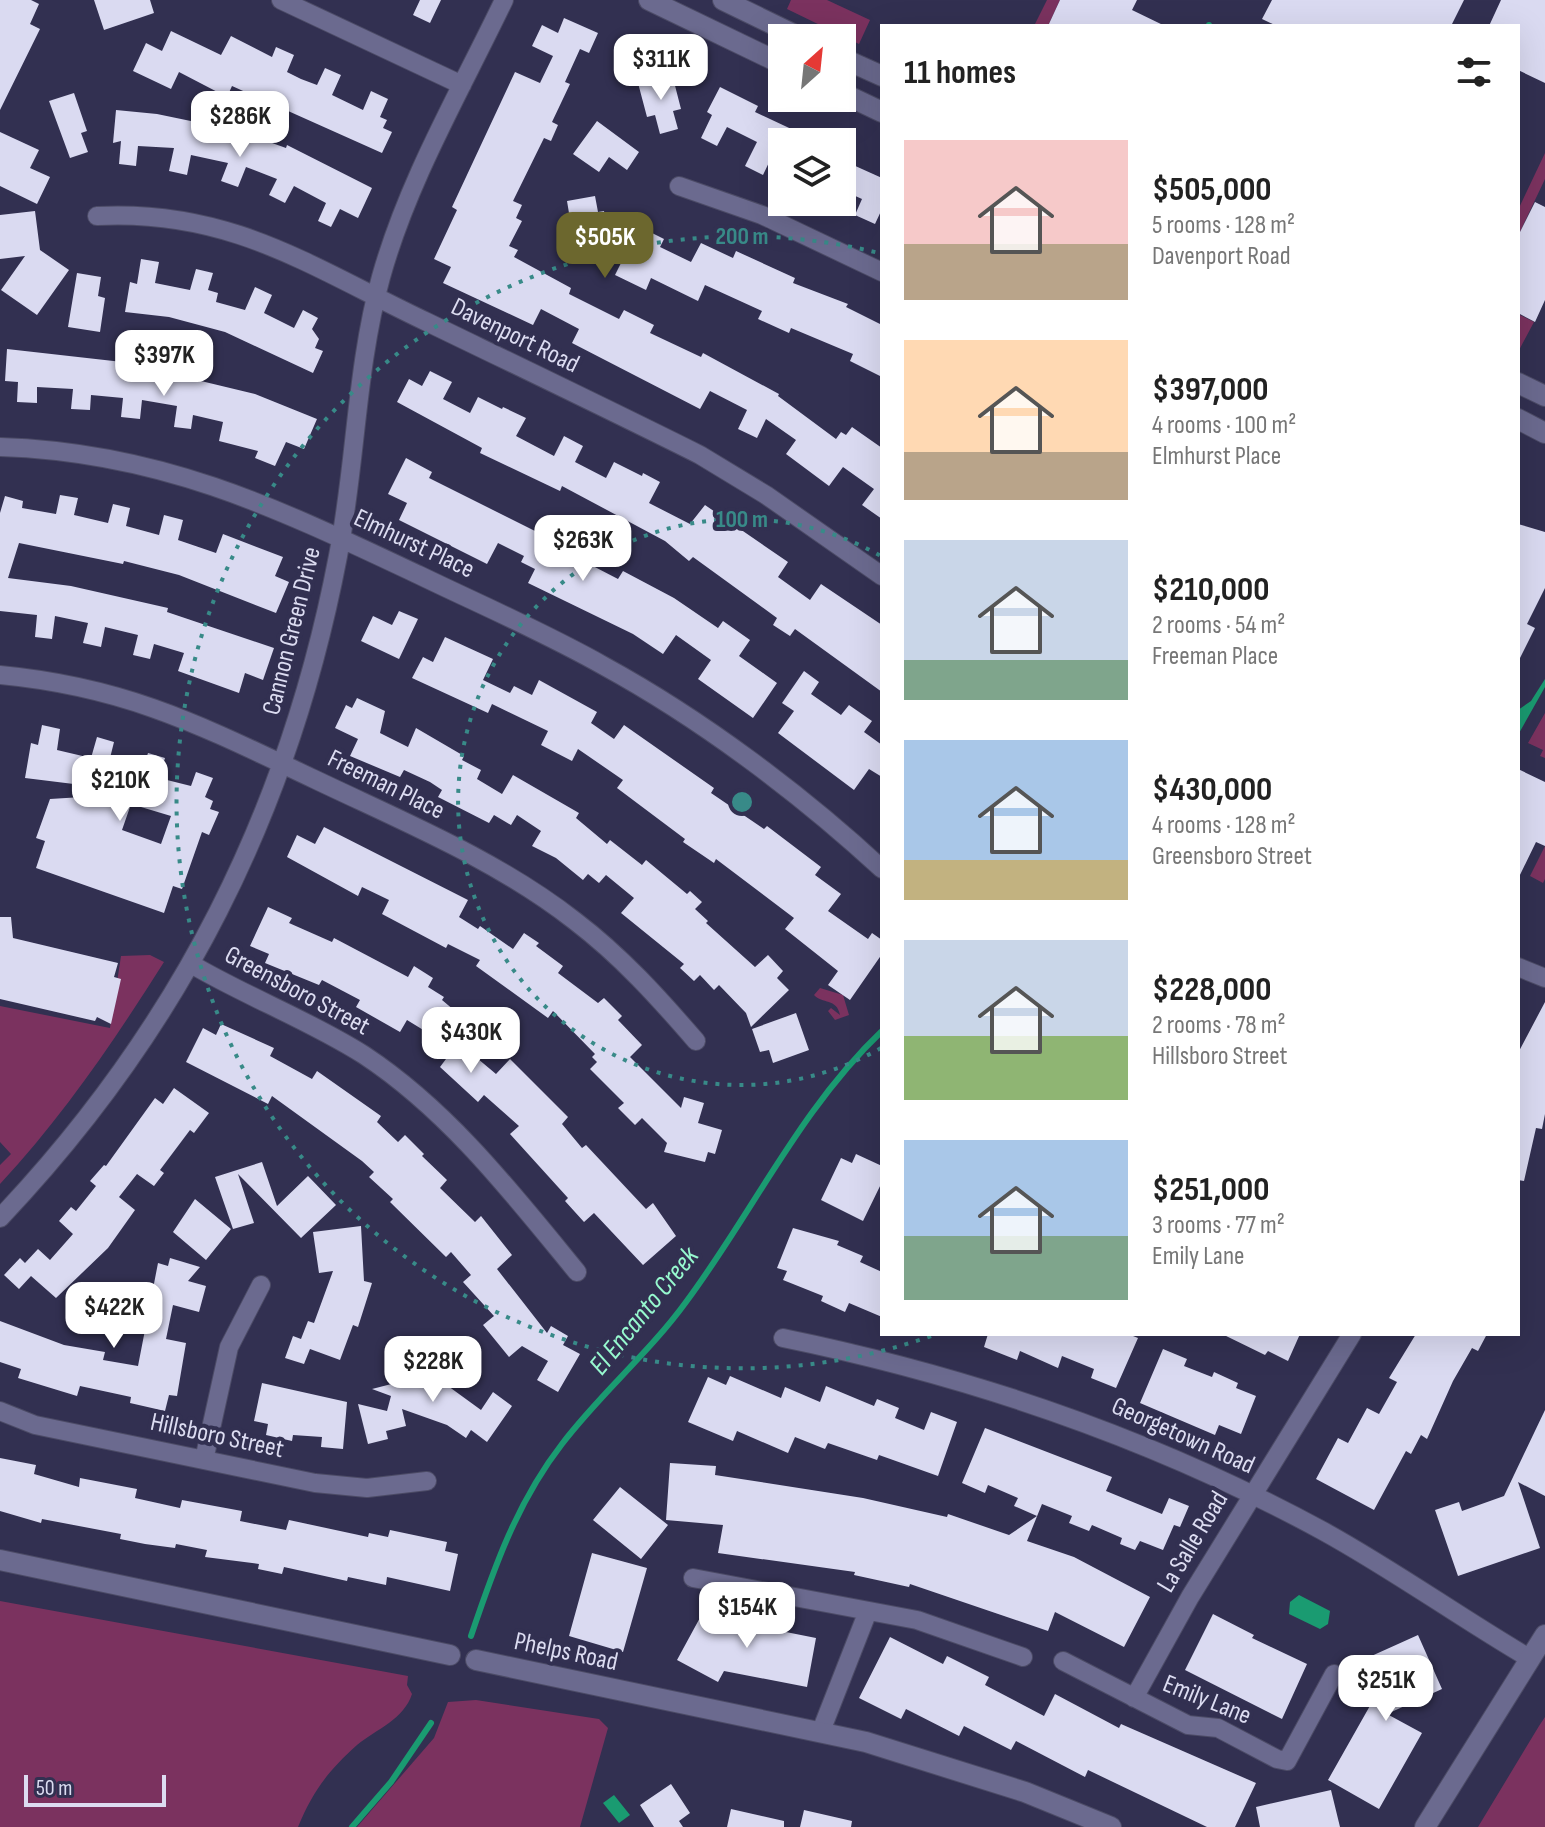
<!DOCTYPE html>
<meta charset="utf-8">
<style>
:root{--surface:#fff;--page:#f2f2f2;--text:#222;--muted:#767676;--accent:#6c672e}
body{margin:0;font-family:"Sofia Sans Condensed",sans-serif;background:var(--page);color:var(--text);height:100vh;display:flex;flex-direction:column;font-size:30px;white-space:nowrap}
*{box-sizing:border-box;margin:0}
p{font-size:26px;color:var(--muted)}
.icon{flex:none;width:44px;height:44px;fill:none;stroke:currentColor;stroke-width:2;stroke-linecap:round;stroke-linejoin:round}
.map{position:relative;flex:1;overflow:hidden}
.side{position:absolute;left:880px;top:24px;width:640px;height:1312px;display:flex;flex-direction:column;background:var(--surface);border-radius:0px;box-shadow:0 8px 32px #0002}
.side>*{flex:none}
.needle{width:52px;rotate:27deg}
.fabs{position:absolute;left:768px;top:24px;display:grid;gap:16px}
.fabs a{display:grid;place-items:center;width:88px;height:88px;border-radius:0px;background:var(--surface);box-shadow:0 8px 32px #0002;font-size:40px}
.scale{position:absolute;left:24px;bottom:20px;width:142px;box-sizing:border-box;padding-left:8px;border:4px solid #dcdcf1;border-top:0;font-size:22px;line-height:28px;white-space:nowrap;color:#dcdcf1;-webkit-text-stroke:6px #323051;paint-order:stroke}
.price{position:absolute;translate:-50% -68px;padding:0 18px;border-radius:16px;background:#fff;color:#222;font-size:26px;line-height:52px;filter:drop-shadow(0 2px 4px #0008)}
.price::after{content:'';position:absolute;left:50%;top:48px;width:24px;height:18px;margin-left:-12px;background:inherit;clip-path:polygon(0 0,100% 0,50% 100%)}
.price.active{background:var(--accent);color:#fff}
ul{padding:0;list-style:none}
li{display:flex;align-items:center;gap:24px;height:200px;padding:0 24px}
li span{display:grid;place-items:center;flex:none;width:224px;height:160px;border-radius:0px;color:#555}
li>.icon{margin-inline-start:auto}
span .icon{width:96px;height:96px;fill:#fffc;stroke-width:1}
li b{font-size:34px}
h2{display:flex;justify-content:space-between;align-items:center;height:96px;padding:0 24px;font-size:34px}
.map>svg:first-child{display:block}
</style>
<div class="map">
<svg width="1545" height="1827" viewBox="0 0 1545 1827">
<rect width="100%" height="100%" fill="#323051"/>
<!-- green -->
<path fill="#7b325f" d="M791,0H827L870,20L859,44L787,9Z
M1047,0H1060L1048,26H1034Z
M1545,153V179L1518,236V210Z
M1518,314L1534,322L1518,352Z
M1545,713V758L1540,756L1543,750L1528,743Z
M1545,846V879L1543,883L1530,876Z
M150,955L164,962C114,1041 64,1115 0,1184V1165L11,1154L0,1142V1006L110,1028L121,956Z
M820,988L843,995L849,1015L835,1020L828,1011L831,1008L840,1015C837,998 822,1004 814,995Z
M0,1601L408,1676L407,1685L412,1694C404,1719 377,1729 357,1745C328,1771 313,1791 298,1827H0Z
M476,1700L599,1719L608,1728L580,1827H357L434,1738L448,1702Z
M1545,1717V1827H1478L1539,1726Z"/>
<!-- water -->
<path fill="#1a9b71" d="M1545,679V687L1518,735V710L1531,701Z
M1299,1595L1330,1611L1328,1624L1320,1629L1289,1614L1290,1602Z
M614,1795L630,1815L619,1823L603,1803Z"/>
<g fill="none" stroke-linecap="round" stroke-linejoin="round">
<!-- stream -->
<path stroke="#1a9b71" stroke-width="6" d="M1209,26V25
M471,1636C494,1568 517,1502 562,1444C600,1394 649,1353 686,1302C753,1212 800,1109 882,1031
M352,1827L391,1782L431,1723"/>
</g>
<!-- building -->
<path fill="#dadaf1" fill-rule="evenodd" d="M0,0H31L39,4L30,24L40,29L0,110Z
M94,0H150L154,13L104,30Z
M420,0H441L430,23L413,15Z
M1060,0H1137L1132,10L1165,26H1048Z
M1272,0H1464L1451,26H1277L1262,19Z
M1501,0H1545V83L1518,70V26H1489Z
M564,18L598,33L589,53L580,49L565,82L570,84L552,122L558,125L551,141L544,138L513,201L522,205L516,218L522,221L509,246L518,250L514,257L571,288L569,294L619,319L624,310L654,325L650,333L701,357L703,353L779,394L778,396L836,439L841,432L846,435L852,427L882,448V519L862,505L874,489L843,467L829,486L786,454L796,440L766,419L757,438L738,429L747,410L710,391L700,409L572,343L579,329L541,309L533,325L443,283L451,267L434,259L457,210L452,207L515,72L540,83L553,56L532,46L542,25L558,33Z
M171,31L221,55L231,36L272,57L276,47L294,55L287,72L301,79L317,85L325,68L341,75L332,95L363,110L371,91L388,99L380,117L387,120L383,128L392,132L382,153L232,86L227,97L179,72L171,89L133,71L146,43L162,51Z
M672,74L681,109L673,111L678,129L660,134L655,115L647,117L638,83Z
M720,87L758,106L755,112L819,142H782V158L773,154L763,175L745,166L757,142L727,127L717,146L701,138L712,115L707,112Z
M74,93L87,131L81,133L88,152L70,158L49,101Z
M116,110L157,114L239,131L286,148L287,145L372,188L358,218L340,209L331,227L318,221L326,203L294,186L285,203L269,195L277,179L246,167L238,187L221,181L228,163L191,155L187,175L169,171L174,148L138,146L136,166L119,164L121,141L113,143Z
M597,121L639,152L627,170L609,157L599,172L573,154Z
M0,132L39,150L30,168L50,177L37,204L0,186Z
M842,160L882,178V209L875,224L855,215L862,199L842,190Z
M595,196L598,212L604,211L606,225L572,231L567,201Z
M1535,202L1545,207V300L1535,322L1518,313V236Z
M35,211L40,250L69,270L37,315L1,290L25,256L0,259V215Z
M648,231L664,239L660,247L691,262L701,243L733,258L736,251L795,278L793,283L848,304L846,307L882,325V377L850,361L853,354L791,328L789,333L758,319L762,311L705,285L698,301L651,278L646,290L615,275L630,245L639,249Z
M141,259L159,262L155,283L190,290L196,269L213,273L208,290L218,293L216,302L245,310L255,287L272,295L264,313L294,328L303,310L318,318L312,329L319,339L315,348L323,351L313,373L225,332L169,317L125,312L130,282L137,284Z
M77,273L101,277L98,296L105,298L100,332L68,327Z
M7,349L149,365V369L202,377L201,381L255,394L317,419L304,449L286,442L275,466L255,458L258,451L219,441L223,422L193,415L191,429L174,427L177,406L142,400L140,419L121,417L123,398L91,395L90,410L71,409L73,389L37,387V403L17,402L18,382L5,381Z
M430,371L452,382L443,399L470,413L478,397L502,409L503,407L526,418L516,436L554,456L564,436L583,446L575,462L606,478L614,462L642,476L643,473L660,482L649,503L690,524L705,505L788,562L778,577L810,600L821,584L882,625V692L795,629L790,636L773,625L777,618L693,557L689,561L665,541L562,486L560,491L480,453L482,448L397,402L409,379L422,386Z
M406,458L432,472L429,478L575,551L582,537L600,547L591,565L618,579L623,571L674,598L718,628L723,621L750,640L739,656L777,683L753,718L698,679L711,660L676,635L663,654L633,634L528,583L535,569L521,562L524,556L498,543L487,564L399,520L407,503L388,494Z
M60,495L78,498L74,515L108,523L113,504L130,508L126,526L159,535L164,515L183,520L178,540L216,553L223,534L283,557L275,576L289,582L276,613L179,575L124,561L123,564L19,543L8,578L71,586L168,608L167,612L274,648L263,680L245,673L239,693L178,671L184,653L154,644L150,659L133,655L138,635L105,627L101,647L83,643L88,623L55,616L52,639L35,637L37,615L0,611V513L5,496L23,501L22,508L56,514Z
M1518,524L1545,532V588L1527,624L1535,628L1518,662Z
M399,611L418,619L399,659L361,641L373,616L392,625Z
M445,637L493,659L483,680L510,693L514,686L532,695L539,680L597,712L591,723L614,739L624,725L714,788L711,793L764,829L767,826L821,867L815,875L841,894L828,911L868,939L872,933L882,940V954L850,1000L828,985L838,971L785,929L794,918L716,859L714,863L683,842L685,839L617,788L623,780L578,749L572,761L541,745L548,731L492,704L488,713L412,678L423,657L433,662Z
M804,671L819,682L811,694L841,715L849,705L872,721L864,732L882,745V777L869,769L854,790L778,733L794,711L782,703Z
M357,698L385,711L380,733L408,747L416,728L464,756L462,760L481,770L477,779L502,794L513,775L579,813L576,818L607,844L610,840L642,865L646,860L687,894L690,891L702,902L695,909L708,921L706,923L755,967L768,955L783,971L777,978L789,990L751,1027L746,1013L719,985L714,990L700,975L694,981L680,968L684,964L621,913L634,898L606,875L599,883L588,874L583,880L556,858L532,846L541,831L517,815L511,825L494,815L489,823L438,797L442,790L430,782L404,770L400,777L350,756L358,739L335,728L346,705L352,708Z
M42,725L60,729L57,750L91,758L97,737L114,742L109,762L142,771L148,753L165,758L159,778L191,786L196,772L213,778L205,797L213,801L210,809L219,812L209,835L202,832L182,889L173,886L164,913L36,868L45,841L36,838L50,799L98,796V787L25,778L31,743L38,745ZM131,804L171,816L161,844L122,830Z
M1518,769L1545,782V846L1536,842L1518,879Z
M324,827L468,900L459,917L478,929L480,926L513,949L524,933L539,943L536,946L563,966L558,973L598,1003L604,998L622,1016L618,1020L642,1045L630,1057L681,1108L684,1097L704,1103L698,1123L722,1130L715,1154L708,1152L705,1162L664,1152L667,1143L642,1118L635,1125L618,1108L624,1103L590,1069L597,1062L592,1057L595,1054L553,1011L548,1018L476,966L480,960L448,944L446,948L382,914L389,900L362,887L358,896L287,857L297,835L315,844Z
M268,907L292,918L289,923L332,942L334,938L408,977L414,966L433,978L428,987L444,997L442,1000L479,1031L465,1048L496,1074L510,1059L568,1117L562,1124L582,1148L586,1145L646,1209L653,1203L676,1236L643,1265L594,1213L584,1222L565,1201L568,1198L510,1134L519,1126L484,1095L478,1102L440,1067L446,1059L431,1047L438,1039L407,1020L400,1032L356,1007L360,1000L322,980L319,985L265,963L269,954L250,946Z
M0,917H11L13,938L118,963L114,977L121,979L111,1024L97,1017L95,1021L0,999Z
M1545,1002V1114L1542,1129L1536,1128L1524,1181L1518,1180V1053Z
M796,1013L809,1050L773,1063L769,1050L760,1052L752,1029Z
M221,1024L274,1048L270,1056L312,1079L317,1071L381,1116L377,1122L398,1142L405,1135L424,1154L422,1156L447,1180L440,1188L475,1222L481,1216L512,1255L497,1269L547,1333L551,1326L568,1336L563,1345L580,1354L558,1392L537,1380L548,1361L522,1346L509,1357L483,1325L494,1316L463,1282L471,1275L451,1252L446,1257L390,1202L393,1199L369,1177L374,1172L362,1161L272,1096L268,1104L186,1062L203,1028L216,1035Z
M174,1088L209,1113L194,1133L190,1130L160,1170L164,1173L154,1186L137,1174L119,1197L135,1210L108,1248L56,1298L31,1276L19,1289L4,1275L20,1258L25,1263L38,1249L50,1260L73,1234L59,1221L71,1207L76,1211L96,1186L90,1181L104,1165L106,1166L155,1098L163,1104Z
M856,1154L882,1166V1182L863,1221L821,1200L841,1158L852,1163Z
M262,1162L277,1206L308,1176L336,1205L301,1238L238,1174L254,1223L233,1229L215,1177Z
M195,1199L231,1229L206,1260L173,1232Z
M361,1226L364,1281L372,1283L358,1327L353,1325L340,1360L310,1349L304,1364L285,1358L293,1336L301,1339L308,1321L314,1323L333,1271L319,1273L313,1232Z
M793,1228L839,1241L837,1245L863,1256L860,1262L882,1272V1317L849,1303L845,1312L821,1301L823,1296L783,1280L787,1271L777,1268Z
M170,1258L200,1267L188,1281L206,1286L199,1312L173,1305L166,1339L186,1343L177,1396L169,1395L165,1411L130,1403L131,1397L80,1386L77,1396L18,1378L21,1369L0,1362V1321L64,1345L105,1352L103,1360L138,1366L158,1263L168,1266Z
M988,1334H1128L1138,1338L1116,1388L1091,1378L1094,1369L1062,1356L1058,1368L1020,1351L1017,1360L984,1347Z
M1222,1334H1300L1288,1361L1268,1351L1265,1355Z
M1416,1334H1487L1478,1351L1472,1348L1453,1381L1427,1439L1421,1435L1411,1454L1406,1451L1374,1510L1316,1479L1338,1438L1348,1443L1367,1408L1379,1414L1397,1382L1389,1378Z
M1163,1349L1187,1359L1184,1366L1212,1377L1214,1372L1238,1383L1236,1388L1256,1396L1241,1434L1219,1425L1215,1435L1140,1403Z
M425,1352L456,1362L448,1386L481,1410L493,1392L512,1406L487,1442L471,1430L466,1438L447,1425L402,1409L406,1426L386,1431L388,1439L368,1444L358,1404L387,1411L391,1396L372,1389L407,1380L411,1366L419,1369Z
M730,1376L781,1398L785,1387L820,1402L826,1386L874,1406L877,1399L899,1408L895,1418L924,1430L931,1412L957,1422L938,1476L879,1455L877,1460L828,1443L825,1449L795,1437L788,1453L737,1431L733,1441L688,1422L708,1377L726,1385Z
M262,1383L347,1402L343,1449L321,1447L322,1437L293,1435L292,1441L266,1435L268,1424L254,1421Z
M1545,1410V1496L1518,1482L1540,1548L1458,1576L1435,1510L1459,1502L1462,1511L1504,1496Z
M985,1428L1112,1477L1106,1491L1162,1514L1169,1498L1189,1506L1180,1527L1174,1525L1163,1550L1140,1541L1135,1550L1120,1544L1122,1538L1092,1525L1089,1531L1069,1523L1072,1516L1042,1504L1027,1541L1074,1557L1150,1597L1124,1647L1055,1612L1048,1631L910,1584L909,1587L854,1575L855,1572L718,1553L723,1525L666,1520L670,1463L716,1466L715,1475L863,1498L947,1517L948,1514L1009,1535L1037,1516L1014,1506L1018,1498L988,1485L985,1493L962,1483Z
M0,1458L36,1465L34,1474L79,1487L80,1478L137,1489L135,1498L180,1508L182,1500L242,1511L240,1521L286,1530L289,1520L368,1537L369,1533L388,1537L390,1530L447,1542L445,1551L458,1554L450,1591L387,1577L386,1585L348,1577L347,1581L284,1567L282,1574L258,1569L259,1564L205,1557L207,1550L176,1544L175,1548L145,1544L120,1539L121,1534L42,1519L41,1523L0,1511Z
M620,1487L668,1525L641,1559L593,1520Z
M592,1553L647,1568L623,1652L569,1636Z
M708,1603L750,1625L816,1638L807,1687L724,1671L718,1682L677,1660Z
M1213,1614L1254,1635L1252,1638L1307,1664L1282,1719L1185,1670Z
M1418,1635L1442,1689L1387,1714L1422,1733L1379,1809L1328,1780L1380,1688L1367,1658Z
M890,1637L943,1664L947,1656L989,1677L985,1685L1044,1716L1055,1694L1119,1728L1121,1724L1256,1783L1235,1827H1207L1088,1770L1085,1777L1016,1741L1011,1750L964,1726L959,1736L906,1709L901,1719L859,1698Z
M671,1784L690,1813L679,1821L683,1827H654L640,1805Z
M1331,1790L1340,1827H1260L1256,1807Z
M731,1809L784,1821V1827H727Z
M804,1810L852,1821L851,1827H800Z"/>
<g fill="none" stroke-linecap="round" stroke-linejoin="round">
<defs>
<path id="minor" d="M281,0L462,85
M679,186L762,215L882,272
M97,216C231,209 311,267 427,322C518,366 610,410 700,455L766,495L882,576
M0,447C161,452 277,508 419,575C481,605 544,632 604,666C701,719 801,794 882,869
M0,675C127,687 202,726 314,779C404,822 497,860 575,921C621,956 658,997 696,1041
M191,964C247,997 309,1020 364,1055C449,1111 513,1194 577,1272
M1518,967L1545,978
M0,1218C180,1028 289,812 338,556C356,464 356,367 381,277C408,180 461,90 504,0
M783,1338C973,1377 1152,1438 1323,1531C1394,1570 1459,1617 1529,1658
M0,1411L35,1425L315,1483L367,1488L427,1481
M204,1460L229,1347L261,1285
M693,1578L917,1620L1023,1657
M1063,1661L1188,1725L1218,1728L1277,1759L1287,1761L1334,1674
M1134,1698L1190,1597L1352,1334
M821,1731L868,1611"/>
<path id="tertiary" d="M0,1560L450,1655
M476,1660L866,1742L1025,1792L1111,1827
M1425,1827L1545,1635"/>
<path id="secondary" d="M649,0L782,64
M723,0L801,38
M842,58L882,76
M842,93L882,112
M1518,383L1545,396
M1518,419L1545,433"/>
</defs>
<!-- minor casing -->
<use href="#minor" stroke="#4c4b66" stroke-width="20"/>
<!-- tertiary casing -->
<use href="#tertiary" stroke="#4c4b66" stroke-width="22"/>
<!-- secondary casing -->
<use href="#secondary" stroke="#4c4b66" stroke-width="22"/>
<!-- minor -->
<use href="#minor" stroke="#6b6a8f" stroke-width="18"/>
<!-- tertiary -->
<use href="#tertiary" stroke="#6b6a8f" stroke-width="20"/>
<!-- secondary -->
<use href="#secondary" stroke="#6b6a8f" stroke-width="20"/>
</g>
<!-- distance rings -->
<g fill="none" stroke="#388a88" stroke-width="4" stroke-dasharray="4 8">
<path d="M881 1048A283 283 0 1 1 881 556"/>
<path d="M931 1336A566 566 0 1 1 879 253"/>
</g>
<g text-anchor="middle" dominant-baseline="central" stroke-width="8" stroke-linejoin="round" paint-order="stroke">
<!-- street labels -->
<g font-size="26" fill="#dcdcf1" stroke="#323051">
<text transform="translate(515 336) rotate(26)">Davenport Road</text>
<text transform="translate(414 544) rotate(25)">Elmhurst Place</text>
<text transform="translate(292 631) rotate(-76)">Cannon Green Drive</text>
<text transform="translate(386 785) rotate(26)">Freeman Place</text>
<text transform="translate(297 991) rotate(28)">Greensboro Street</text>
<text transform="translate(217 1436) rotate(12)">Hillsboro Street</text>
<text transform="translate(1183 1436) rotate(24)">Georgetown Road</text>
<text transform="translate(1193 1542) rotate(-59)">La Salle Road</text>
<text transform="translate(566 1652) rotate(12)">Phelps Road</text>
<text transform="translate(1207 1700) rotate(22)">Emily Lane</text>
</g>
<!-- water labels -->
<g font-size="28" font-style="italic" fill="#97f9cf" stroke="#323051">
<text transform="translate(644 1311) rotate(-51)">El Encanto Creek</text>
</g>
</g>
<circle cx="742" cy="802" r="12" fill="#388a88" stroke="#323051" stroke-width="4"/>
<g font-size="24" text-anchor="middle" font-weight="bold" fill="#388a88" stroke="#323051" stroke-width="8" stroke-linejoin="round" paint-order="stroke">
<text x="742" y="244">200 m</text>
<text x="742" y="527">100 m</text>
</g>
</svg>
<div class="fabs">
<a><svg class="needle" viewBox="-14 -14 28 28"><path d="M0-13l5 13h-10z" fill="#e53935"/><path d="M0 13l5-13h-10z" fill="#767676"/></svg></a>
<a><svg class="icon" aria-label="layers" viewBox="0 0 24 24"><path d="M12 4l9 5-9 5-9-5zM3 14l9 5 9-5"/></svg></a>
</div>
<div class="scale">50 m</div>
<b class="price" style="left:661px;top:102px">$311K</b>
<b class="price" style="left:240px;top:159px">$286K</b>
<b class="price active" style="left:605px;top:280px">$505K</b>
<b class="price" style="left:164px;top:398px">$397K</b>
<b class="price" style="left:583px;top:583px">$263K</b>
<b class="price" style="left:120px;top:823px">$210K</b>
<b class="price" style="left:471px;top:1075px">$430K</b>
<b class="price" style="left:114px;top:1350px">$422K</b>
<b class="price" style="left:433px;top:1404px">$228K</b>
<b class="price" style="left:747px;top:1650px">$154K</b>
<b class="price" style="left:1386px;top:1723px">$251K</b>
<section class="side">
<h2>11 homes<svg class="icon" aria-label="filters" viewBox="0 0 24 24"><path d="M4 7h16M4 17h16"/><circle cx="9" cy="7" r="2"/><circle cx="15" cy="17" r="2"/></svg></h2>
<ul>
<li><span style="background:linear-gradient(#f6c9c9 65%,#b9a48a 0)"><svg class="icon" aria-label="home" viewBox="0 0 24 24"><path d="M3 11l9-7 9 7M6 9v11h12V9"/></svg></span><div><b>$505,000</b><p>5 rooms · 128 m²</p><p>Davenport Road</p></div></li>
<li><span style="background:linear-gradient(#ffd9b3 70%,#b9a48a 0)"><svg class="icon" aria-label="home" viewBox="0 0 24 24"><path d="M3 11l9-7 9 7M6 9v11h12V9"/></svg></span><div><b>$397,000</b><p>4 rooms · 100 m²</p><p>Elmhurst Place</p></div></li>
<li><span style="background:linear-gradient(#c9d6e8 75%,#7fa58c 0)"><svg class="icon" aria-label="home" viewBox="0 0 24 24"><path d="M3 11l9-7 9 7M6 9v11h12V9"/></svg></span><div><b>$210,000</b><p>2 rooms · 54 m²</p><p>Freeman Place</p></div></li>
<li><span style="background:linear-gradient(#a9c7e8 75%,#c2b280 0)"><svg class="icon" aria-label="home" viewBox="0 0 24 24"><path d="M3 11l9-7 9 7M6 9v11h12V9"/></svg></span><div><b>$430,000</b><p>4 rooms · 128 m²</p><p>Greensboro Street</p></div></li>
<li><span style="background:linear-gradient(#c9d6e8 60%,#8fb573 0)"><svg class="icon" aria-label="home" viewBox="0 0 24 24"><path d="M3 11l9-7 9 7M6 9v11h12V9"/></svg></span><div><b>$228,000</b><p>2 rooms · 78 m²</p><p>Hillsboro Street</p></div></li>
<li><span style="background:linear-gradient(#a9c7e8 60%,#7fa58c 0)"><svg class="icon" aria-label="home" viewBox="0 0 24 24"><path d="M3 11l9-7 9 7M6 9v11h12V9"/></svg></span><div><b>$251,000</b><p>3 rooms · 77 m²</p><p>Emily Lane</p></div></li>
</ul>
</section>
</div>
